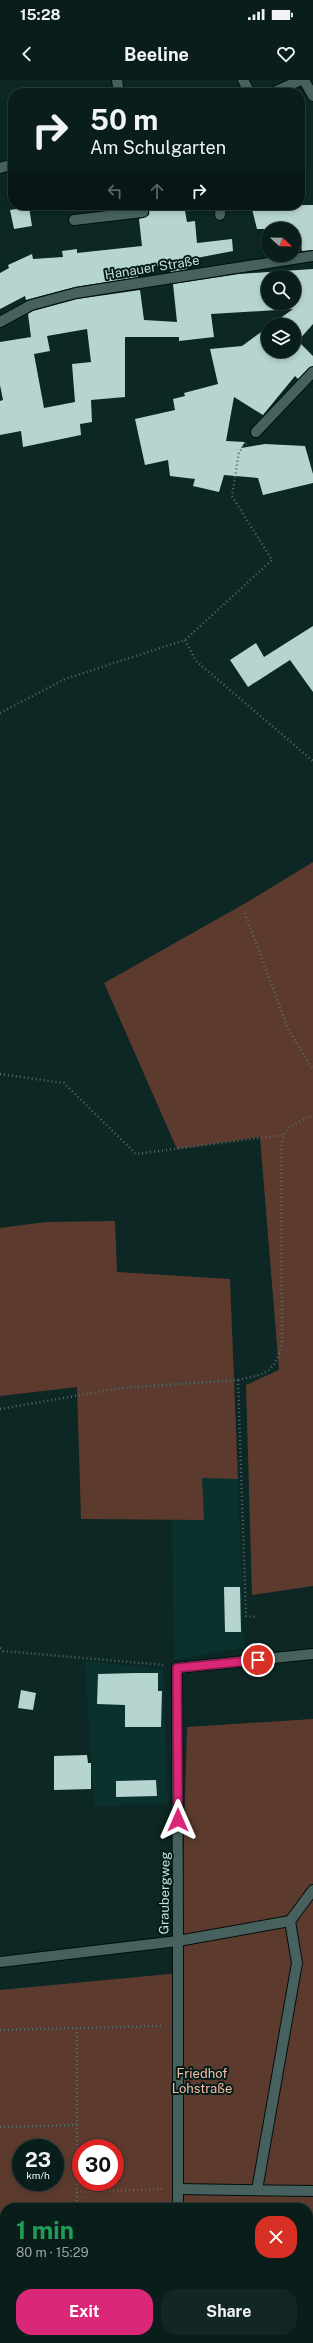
<!DOCTYPE html>
<meta charset="utf-8">
<style>
body{margin:0;font-family:"Public Sans",sans-serif;background:#122624;color:#f1f3f6;height:100vh;display:flex;flex-direction:column;font-size:15px;white-space:nowrap}
*{box-sizing:border-box;margin:0}
p{font-size:13px;color:#99a2a3}
.icon{flex:none;width:22px;height:22px;fill:none;stroke:currentColor;stroke-width:2;stroke-linecap:round;stroke-linejoin:round}
.map{position:relative;flex:1;overflow:hidden}
.drawer{position:absolute;left:0px;top:2123px;width:313px;height:140px;display:flex;flex-direction:column;background:#091d1b;border-radius:16px 16px 0 0;box-shadow:0 2px 6px #0003,0 0 0 1px #293b3a}
.drawer>*{flex:none}
.top-card{position:absolute;left:8px;top:8px;width:297px;height:122px;border-radius:16px;box-shadow:0 2px 6px #0003,0 0 0 1px #293b3a;background:#091d1b;color:#f1f3f6;overflow:hidden}
.needle{width:26px;rotate:112deg}
.tools{position:absolute;left:261px;top:142px;display:grid;gap:8px}
.tools a{display:grid;place-items:center;width:40px;height:40px;border-radius:50%;background:#091d1b;box-shadow:0 2px 6px #0003,0 0 0 1px #293b3a;font-size:20px}
.speed{position:absolute;left:12px;top:2059px;display:flex;gap:8px;font-size:20px;font-weight:700;text-align:center}
.speed>*{display:grid;place-content:center;width:52px;height:52px;border-radius:50%;background:#091d1b;box-shadow:0 2px 6px #0003,0 0 0 1px #293b3a;line-height:1}
.speed small{font-size:10px;font-weight:400}
.speed .limit{border:6px solid #d22;background:#fff;color:#111}
.pin{position:absolute;display:grid;place-items:center;width:34px;height:34px;color:#fff;margin:-17px;border:2px solid #fff;border-radius:50%;box-shadow:0 1px 4px #0007}
.me{position:absolute;width:44px;margin:-22px;rotate:0deg;stroke-linejoin:round;filter:drop-shadow(0 0 3px #0008)}
.turn{display:flex;align-items:center;gap:14px;height:84px;padding:0 16px;font-size:18px}
.turn .icon{width:52px;height:52px;stroke-width:2.5}
.turn b{display:block;font-size:28px;line-height:34px}
.lanes{display:flex;align-items:center;height:38px;padding:0 16px;background:#0003;justify-content:center;gap:20px;direction:ltr}
.lanes .off{opacity:.35}
.round{display:grid;place-items:center;flex:none;width:42px;height:42px;border-radius:16px;background:#122624}
.summary{display:flex;align-items:center;justify-content:space-between;height:68px;padding:0 16px}
h1{font-size:24px;font-weight:700;line-height:30px;color:#1e9e55}
.cta{display:flex;gap:8px;margin-top:auto;padding:8px 16px}
.cta a{flex:1;height:46px;border-radius:16px;background:#db2777;color:#fff;font-size:16px;font-weight:700;line-height:46px;text-align:center}
.cta a+a{background:#122624;color:#f1f3f6}
.status{display:flex;justify-content:space-between;align-items:center;height:28px;padding:0 20px;background:#091d1b;direction:ltr}
.status svg{height:11px;fill:currentColor}
header{display:flex;justify-content:space-between;align-items:center;height:52px;padding:0 16px;background:#091d1b;font-size:18px;font-weight:700}
.map>svg:first-child{display:block}
</style>
<div class="status"><b>15:28</b><svg viewBox="0 0 49 12"><path d="M0 12V9h3v3zM5 12V6h3v6zM10 12V3h3v9zM15 12V0h3v12zM26 1h20v11H26zM47 4h2v5h-2z"/></svg></div>
<header><svg class="icon" aria-label="back" viewBox="0 0 24 24"><path d="M15 5l-7 7 7 7"/></svg>Beeline<svg class="icon" aria-label="heart" viewBox="0 0 24 24"><path d="M12 20l-8-8c-3-5 5-10 8-4 3-6 11-1 8 4z"/></svg></header>
<div class="map">
<svg width="313" height="2263" viewBox="0 0 313 2263">
<rect width="100%" height="100%" fill="#0c2724"/>
<g fill="#0a312e">
<path d="M201,1398l37,1 6,168 -70,13 -2,-140h32z"/>
<path d="M85,1581l78,8 5,135 -74,2z"/>
</g>
<g fill="#5c3b2e" fill-rule="evenodd">
<path d="M313,782v724l-61,9 -6,-210 33,-15 -19,-233 -83,12 -73,-166 140,-79z"/>
<path d="M115,1141l2,51 113,7 8,200 -36,-1 2,42 -123,-1 -4,-132 -77,9v-168l46,-6z"/>
<path d="M313,1639v624h-284l-29,-3v-350l180,-17 7,-246zM21,2068h34v34h-34zM81,2068h34v34h-34zM5,2128h303v130h-303z"/>
</g>
<g fill="#b6d4d0" fill-rule="evenodd">
<path d="M150,125h34l3,17 8,-1 2,22 35,-4 1,12 -47,9 1,9 -16,3 -1,-7 -33,3 1,9 -63,10 -49,13 -1,-4 -25,13v-36l9,-5 -1,-3 24,-11 1,5 30,-2 -1,-6 15,-2v4l65,-7 -3,-27 10,-4z"/>
<path d="M251,125h62v45l-11,1 -4,-22h-41z"/>
<path d="M29,127l3,19 -18,3 -4,-19z"/>
<path d="M313,189v55l-15,17 15,15v10l-15,13 -3,-3 -32,39 -29,-18 -8,44 19,1 -4,6 24,-4 40,2 8,28v9l-50,12 -5,-17 -34,-3 -5,17 -26,-6 2,-7 -25,-3 -2,-16 -23,5 -10,-46 40,-9 -2,-11 12,-3 -1,-3 34,-9 -8,-35 32,-3 26,-19v24h26v-26h-23l22,-16 -82,5 3,23 -35,4v-4h-54v60l-34,3 1,22 -12,2 1,11 -58,12 -2,-16 -21,4v-34l3,-1 -3,-15v-43l31,-5 -3,-23 5,-3 44,-12 63,-9 4,30 33,2 -4,-38 66,-10zM268,197h26v26h-26zM87,249l4,33 -19,2 3,38 -31,6 -10,-54 16,-3 -3,-15z"/>
<path d="M313,546v66l-23,-32 -42,27 -18,-27 26,-17 8,14z"/>
<path d="M224,1507h16l1,45h-16z"/>
<path d="M135,1593h23v18h4l-1,36h-36v-22l-28,-1 1,-30z"/>
<path d="M21,1610l15,3 -3,17 -15,-2z"/>
<path d="M87,1675l1,8h3v26l-37,1v-34z"/>
<path d="M156,1700l1,16 -41,1v-16z"/>
</g>
<g fill="none" stroke-linecap="round" stroke-linejoin="round">
<defs>
<g id="lane">
<path d="M117,0l2,13"/>
<path d="M243,0l7,13"/>
<path d="M220,135l1,-10"/>
<path d="M74,140l69,-8v-7"/>
<path d="M178,2109l135,2"/>
<path d="M257,2110l40,-227 -7,-42"/>
<path d="M178,2128v-267l112,-20 23,-31"/>
</g>
<g id="street">
<path d="M304,0l9,16"/>
<path d="M272,13l29,-13"/>
<path d="M0,88l13,-4"/>
<path d="M0,242l31,-17 45,-12 237,-37"/>
<path d="M256,352l57,-60"/>
<path d="M0,1882l178,-21 -1,-273 136,-14"/>
</g>
</defs>
<use href="#lane" stroke="#000f0d" stroke-width="12"/>
<use href="#street" stroke="#000f0d" stroke-width="12"/>
<g stroke="#546b68" stroke-width="2.5" stroke-dasharray="1 3" stroke-linecap="butt">
<path d="M185,560l11,21 117,100"/>
<path d="M0,633l65,-34 120,-39 87,-80 -40,-64 7,-44 8,-9"/>
<path d="M245,833l43,116 25,41"/>
<path d="M0,994l64,9 72,71 147,-19"/>
<path d="M238,1300c28,-6 38,-7 44,-39l-1,-193c3,-23 12,-23 32,-33"/>
<path d="M0,1329l121,-21 117,-8 8,236 10,1"/>
<path d="M0,1568l3,3 161,14"/>
<path d="M77,1948v180"/>
<path d="M0,1950l163,-4"/>
<path d="M0,2047l77,-2"/>
<path d="M77,2112l87,-3"/>
<path d="M0,2145l5,-1"/>
<path d="M0,2218l5,-1"/>
</g>
<use href="#lane" stroke="#47625e" stroke-width="10"/>
<use href="#street" stroke="#47625e" stroke-width="10"/>
</g>
<g fill="none" stroke-linecap="round" stroke-linejoin="round">
<defs>
<path id="route" d="M178,1740l-1,-152 81,-8"/>
</defs>
<use href="#route" stroke="#8e194d" stroke-width="10"/>
<use href="#route" stroke="#db2777" stroke-width="7"/>
</g>
<g text-anchor="middle" stroke-width="4" stroke-linejoin="round" paint-order="stroke">
<g font-size="13" fill="#cfdedc" stroke="#031d1b">
<text transform="translate(152 187) rotate(-9)" y="5">Hanauer Straße</text>
<text transform="translate(164 1813) rotate(-89)" y="5">Graubergweg</text>
</g>
<g font-size="13" fill="#fdbaa0" stroke="#031d1b">
<text x="202" y="1998">Friedhof<tspan x="202" dy="15">Lohstraße</tspan></text>
</g>
</g>
</svg>
<div class="tools">
<a><svg class="needle" viewBox="-14 -14 28 28"><path d="M0-13l5 13h-10z" fill="#e53935"/><path d="M0 13l5-13h-10z" fill="#99a2a3"/></svg></a>
<a><svg class="icon" aria-label="search" viewBox="0 0 24 24"><circle cx="10" cy="10" r="6"/><path d="M15 15l6 6"/></svg></a>
<a><svg class="icon" aria-label="layers" viewBox="0 0 24 24"><path d="M12 4l9 5-9 5-9-5zM3 14l9 5 9-5"/></svg></a>
</div>
<div class="speed"><div>23<small>km/h</small></div><div class="limit">30</div></div>
<div class="pin" style="left:258px;top:1580px;background:#d93025"><svg class="icon" aria-label="arrive" viewBox="0 0 24 24"><path d="M6 21V4h12l-3 4 3 4H6"/></svg></div>
<svg class="me" style="left:178px;top:1740px" viewBox="-20 -20 40 40"><path d="M0-17L14 15 0 8-14 15z" fill="#db2777" stroke="#fff" stroke-width="4"/></svg>
<div class="top-card">
<div class="turn"><svg class="icon" aria-label="right" viewBox="0 0 24 24"><path d="M7 20v-9h11M14 6l5 5-5 5"/></svg><div><b>50 m</b>Am Schulgarten</div></div>
<div class="lanes"><svg class="icon off" aria-label="left" viewBox="0 0 24 24"><path d="M17 20v-9H6M10 6l-5 5 5 5"/></svg><svg class="icon off" aria-label="ahead" viewBox="0 0 24 24"><path d="M12 20V5M6 11l6-6 6 6"/></svg><svg class="icon" aria-label="right" viewBox="0 0 24 24"><path d="M7 20v-9h11M14 6l5 5-5 5"/></svg></div>
</div>
<section class="drawer">
<div class="summary"><div><h1>1 min</h1><p>80 m · 15:29</p></div><a class="round" style="background:#d93025;color:#fff"><svg class="icon" aria-label="close" viewBox="0 0 24 24"><path d="M6 6l12 12M18 6L6 18"/></svg></a></div>
<div class="cta"><a>Exit</a><a>Share</a></div>
</section>
</div>
